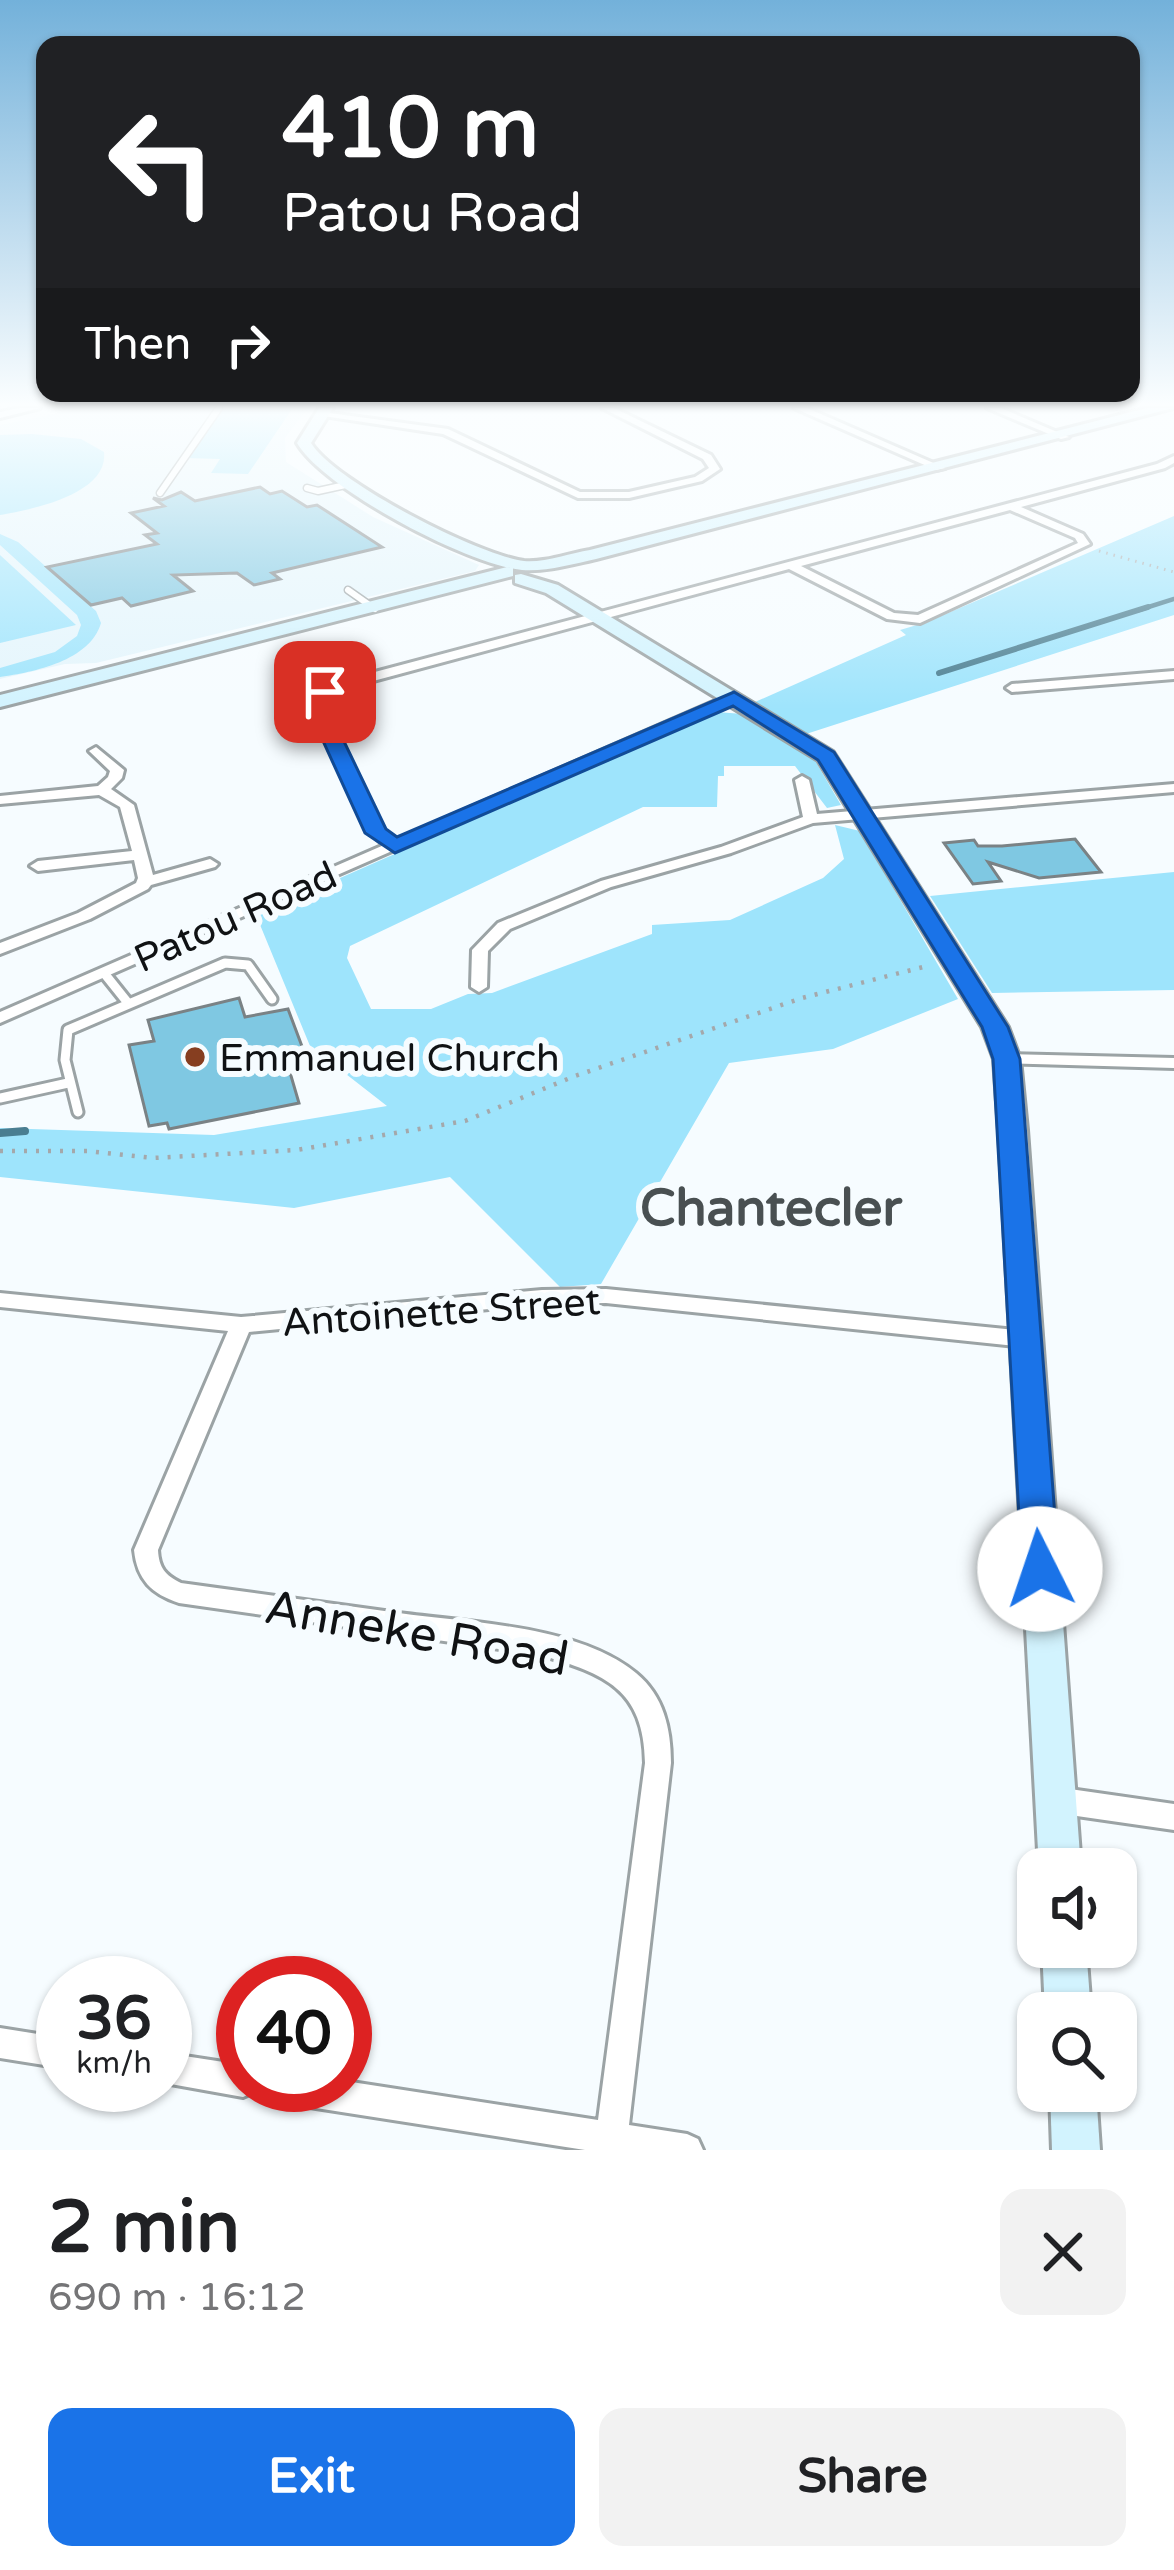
<!DOCTYPE html>
<meta charset="utf-8">
<style>
body{margin:0;font-family:"Varela Round",sans-serif;background:#f2f2f2;color:#202124;height:100vh;display:flex;flex-direction:column;font-size:45px;white-space:nowrap}
*{box-sizing:border-box;margin:0}
p{font-size:39px;color:#757577}
.icon{flex:none;width:66px;height:66px;fill:none;stroke:currentColor;stroke-width:2;stroke-linecap:round;stroke-linejoin:round}
.map{position:relative;height:2150px;overflow:hidden}
.panel{display:flex;flex-direction:column;background:#fff;flex:1}
.panel>*{flex:none}
.banner{position:absolute;left:36px;top:36px;width:1104px;height:366px;border-radius:24px;box-shadow:0 3px 9px #0004;background:#202124;color:#fff;overflow:hidden}
.tools{position:absolute;left:1017px;top:1848px;display:grid;gap:24px}
.tools a{display:grid;place-items:center;width:120px;height:120px;border-radius:24px;background:#fff;box-shadow:0 3px 9px #0004;font-size:60px}
.speed{position:absolute;left:36px;top:1956px;display:flex;gap:24px;font-size:60px;font-weight:700;text-align:center}
.speed>*{display:grid;place-content:center;width:156px;height:156px;border-radius:50%;background:#fff;box-shadow:0 3px 9px #0004;line-height:1}
.speed small{font-size:30px;font-weight:400}
.speed .limit{border:18px solid #d22;background:#fff;color:#111}
.pin{position:absolute;display:grid;place-items:center;width:102px;height:102px;color:#fff;margin:-51px;border-radius:24px;box-shadow:0 6px 18px #0006}
.me{position:absolute;width:132px;margin:-66px;rotate:356deg;stroke-linejoin:round;filter:drop-shadow(0 0 9px #0008)}
.turn{display:flex;align-items:center;gap:42px;height:252px;padding:0 48px;font-size:54px}
.turn .icon{width:156px;height:156px;stroke-width:2.5}
.turn b{display:block;font-size:84px;line-height:102px}
.then{display:flex;align-items:center;height:114px;padding:0 48px;background:#0003;gap:24px;font-size:45px}
.round{display:grid;place-items:center;flex:none;width:126px;height:126px;border-radius:24px;background:#f2f2f2}
.headline{display:flex;align-items:center;justify-content:space-between;height:204px;padding:0 48px}
h1{font-size:72px;font-weight:800;line-height:90px}
.button{display:flex;gap:24px;margin-top:auto;padding:24px 48px}
.button a{flex:1;height:138px;border-radius:24px;background:#1a73e8;color:#fff;font-size:48px;font-weight:800;line-height:138px;text-align:center}
.button a+a{background:#f2f2f2;color:#202124}
.map>svg:first-child{display:block}
</style>
<div class="map">
<svg width="1174" height="2150" viewBox="0 0 1174 2150">
<rect width="100%" height="100%" fill="#f6fcff"/>
<path fill="#e4f5fc" d="M80,409h227l-22,29 1,24 87,55 106,48 -4,6 -379,92 -31,1 -65,15v-254z"/>
<g fill="#9ee4fc">
<path d="M223,409h69l-44,65 -37,-1 9,-14 -35,-1z"/>
<path d="M32,434l49,5 23,13c5,42 -73,58 -104,63v-80z"/>
<path d="M1174,516v99l-368,119 -51,-32 151,-67 -6,-5 27,-8z"/>
<path d="M0,534l18,8 78,69 5,12c-11,38 -67,49 -101,54v-9l55,-16 22,-16 4,-11 -4,-10 -77,-70z"/>
<path d="M0,555l76,70 -76,18z"/>
<path d="M717,712l26,2 70,43 28,48 -14,3 -32,-42h-71v10h-6l-1,31h-74l-293,139 -3,12 24,51h60l37,-15 24,-1 160,-59v-9l78,-5 93,-42 21,-19 -9,-34 25,6 98,168 -125,50 -104,14 -128,221 -41,3 -110,-110 -156,31 -294,-31v-49l214,7 173,-29 -77,-60 -54,-131z"/>
<path d="M1174,872v118l-182,3 -62,-97z"/>
</g>
<g fill="none" stroke-linecap="round" stroke-linejoin="round">
<path stroke="#4a7e91" stroke-width="4.5" d="M1139,610l35,-11"/>
<path stroke="#4a7e91" stroke-width="6" d="M939,673l209,-66"/>
<path stroke="#4a7e91" stroke-width="8" d="M0,1133l25,-2"/>
</g>
<g fill="#7fc8e2" stroke="#7a8285" stroke-width="3">
<path d="M260,487l10,7 12,-3 25,16 10,-2 65,42 -110,26 8,6 -26,6 -17,-12 -64,2 20,16 -62,15 -9,-8 -31,7 -44,-38 110,-23 -12,-9 12,-2 -26,-20 33,-7 -11,-8 9,2 19,-8 14,9z"/>
<path d="M1075,839l26,33 -62,6 -51,-16 13,19 -28,3 -29,-41 30,-3 4,6h24z"/>
<path d="M239,998l6,19 43,-8 15,40 -19,3 15,51 -130,26 -2,-6 -18,3 -20,-81 25,-4 -6,-21z"/>
</g>
<g fill="none" stroke-linecap="round" stroke-linejoin="round">
<defs>
<g id="lane-far1">
<path d="M307,488l11,3 32,-7"/>
<path d="M160,493l59,-85"/>
<path d="M348,590l27,19"/>
</g>
<g id="lane">
<path d="M104,973l24,30"/>
<path d="M0,1098l68,-15"/>
<path d="M78,1112l-13,-52 3,-30 157,-67 23,2 24,34"/>
</g>
<g id="street">
<path d="M19,408h21l-40,10v-6z"/>
<path d="M602,408h12l97,47 9,14 -18,12 -73,17h-51l-135,-64 -126,-19 5,-3 126,17 132,63h49l66,-15 14,-9 -6,-9z"/>
<path d="M794,408h13l138,60 -9,2z"/>
<path d="M987,408h14l68,29 -8,2z"/>
<path d="M1174,456v7l-9,5 -144,39 62,27 7,10 -170,79 -33,-4 -98,-50 -453,122 -10,7 -1,10 58,123 13,9 333,-145 12,3 -741,325v-11l384,-167 -14,-12 -59,-125 2,-12 13,-11 831,-221zM1010,510l65,28 3,5 -160,72 -24,-2 -93,-47z"/>
<path d="M1174,671v8l-162,13 -6,-4 6,-4z"/>
<path d="M96,747l28,23 -2,8 -11,11 23,16 19,70 57,-16 8,5 -3,3 -64,18 -3,4 -58,30 -90,35v-11l78,-30 58,-30 2,-5 -4,-18 -96,11 -8,-5 8,-5 94,-10 -12,-44 -21,-12 -99,9v-8l98,-10 10,-9 2,-6 -21,-20z"/>
<path d="M802,776l7,4 8,34 357,-30v8l-361,31 -82,30 -120,34 -101,42 -22,22 -1,36 -8,5 -8,-5 1,-37 26,-27 103,-42 120,-34 82,-30 -8,-37z"/>
<path d="M1007,1054l167,4v10l-173,-5 -3,-4 3,-4z"/>
<path d="M606,1289l419,42 8,3 3,5 -3,5 -8,3 -419,-44 -64,1 -293,28 -91,218c1,18 7,25 23,33 73,10 145,20 218,30 72,10 178,12 237,60 28,23 35,56 35,90l-42,362 58,9 11,5 5,11h-118l-314,-49 -11,-5 -4,-9 -2,5 -11,5 -78,-14v-30l78,12v20h102v-4l253,39 47,-357c-1,-74 -40,-89 -104,-108l-362,-52c-27,-9 -42,-23 -45,-53l94,-219 -228,-24v-14l241,24 301,-27z"/>
<path d="M1056,1787l118,17v26l-118,-17 -10,-4 -4,-9 4,-9z"/>
<path d="M0,2028l63,10v30l-63,-10z"/>
</g>
<g id="secondary">
<path d="M319,408h14l-22,35c24,39 167,112 213,118 20,2 46,-8 66,-11l557,-142h26l-577,151c-23,5 -51,13 -74,11 -54,-5 -198,-81 -225,-127z"/>
<path d="M507,567l6,1v8l-513,131v-12z"/>
<path d="M521,574l37,11 275,167 175,275 12,32 7,71 54,739h-42l-40,-739 -5,-71 -12,-32 -164,-267 -272,-167 -31,-10v-8z"/>
<path d="M1042,1947h44l5,66h-46z"/>
<path d="M1050,2091h46l4,59h-48z"/>
</g>
</defs>
<use href="#lane-far1" stroke="#9ba3a5" stroke-width="9"/>
<use href="#lane" stroke="#9ba3a5" stroke-width="15"/>
<use href="#street" stroke="#9ba3a5" stroke-width="6"/>
<use href="#secondary" stroke="#9ba3a5" stroke-width="6"/>
<path stroke="#a4a8ab" stroke-width="3" stroke-dasharray="1.5 6" stroke-linecap="butt" d="M1099,551l75,21"/>
<path stroke="#a4a8ab" stroke-width="4.5" stroke-dasharray="3 9" stroke-linecap="butt" d="M0,1151h87l66,7 144,-8 168,-29 110,-45 227,-78 125,-32"/>
<use href="#lane-far1" stroke="#fff" stroke-width="6"/>
<use href="#lane" stroke="#fff" stroke-width="9"/>
<use href="#street" fill="#fff" fill-rule="evenodd"/>
<use href="#secondary" fill="#d2f3fe" fill-rule="evenodd"/>
</g>
<linearGradient id="sky" x2="0" y2="1"><stop stop-color="#73b1da"/><stop offset="0.57" stop-color="#fbfeff"/><stop offset="1" stop-color="#fbfeff" stop-opacity="0"/></linearGradient>
<rect width="1174" height="710" fill="url(#sky)"/>
<path fill="#1a73e8" stroke="#114b97" stroke-width="3" d="M318,687l16,5 -6,16 58,121 11,8 337,-145 100,60 174,275 12,32 39,510 -6,11 -13,4 -13,-4 -5,-11 -29,-510 -11,-32 -164,-267 -85,-54 -338,147 -30,-20 -57,-125z"/>
<circle fill="#863e20" stroke="#f6fcff" stroke-width="4.5" cx="195" cy="1057" r="12"/>
<g text-anchor="middle" stroke-width="12" stroke-linejoin="round" paint-order="stroke">
<g font-size="39" fill="#101214" stroke="#f6fcff">
<text transform="translate(235 916) rotate(-24)" y="14">Patou Road</text>
<text transform="translate(441 1311) rotate(-4)" y="14">Antoinette Street</text>
</g>
<g font-size="39" fill="#101214" stroke="#f6fcff" text-anchor="start">
<text x="219" y="1071">Emmanuel Church</text>
</g>
<g font-size="48" fill="#101214" stroke="#f6fcff">
<text transform="translate(417 1632) rotate(10)" y="17">Anneke Road</text>
</g>
<g font-size="51" font-weight="bold" fill="#495052" stroke="#f6fcff">
<text x="771" y="1225">Chantecler</text>
</g>
</g>
</svg>
<div class="tools">
<a><svg class="icon" aria-label="sound" viewBox="0 0 24 24"><path d="M4 9h4l5-4v14l-5-4H4zM17 9q2 3 0 6"/></svg></a>
<a><svg class="icon" aria-label="search" viewBox="0 0 24 24"><circle cx="10" cy="10" r="6"/><path d="M15 15l6 6"/></svg></a>
</div>
<div class="speed"><div>36<small>km/h</small></div><div class="limit">40</div></div>
<div class="pin" style="left:325px;top:692px;background:#d93025"><svg class="icon" aria-label="arrive" viewBox="0 0 24 24"><path d="M6 21V4h12l-3 4 3 4H6"/></svg></div>
<svg class="me" style="left:1040px;top:1569px" viewBox="-20 -20 40 40"><circle r="19" fill="#fff"/><path d="M0-13L10 11 0 6-10 11z" fill="#1a73e8"/></svg>
<div class="banner">
<div class="turn"><svg class="icon" aria-label="left" viewBox="0 0 24 24"><path d="M17 20v-9H6M10 6l-5 5 5 5"/></svg><div><b>410 m</b>Patou Road</div></div>
<div class="then">Then<svg class="icon" aria-label="right" viewBox="0 0 24 24"><path d="M7 20v-9h11M14 6l5 5-5 5"/></svg></div>
</div>
</div>
<section class="panel">
<div class="headline"><div><h1>2 min</h1><p>690 m · 16:12</p></div><a class="round"><svg class="icon" aria-label="close" viewBox="0 0 24 24"><path d="M6 6l12 12M18 6L6 18"/></svg></a></div>
<div class="button"><a>Exit</a><a>Share</a></div>
</section>
